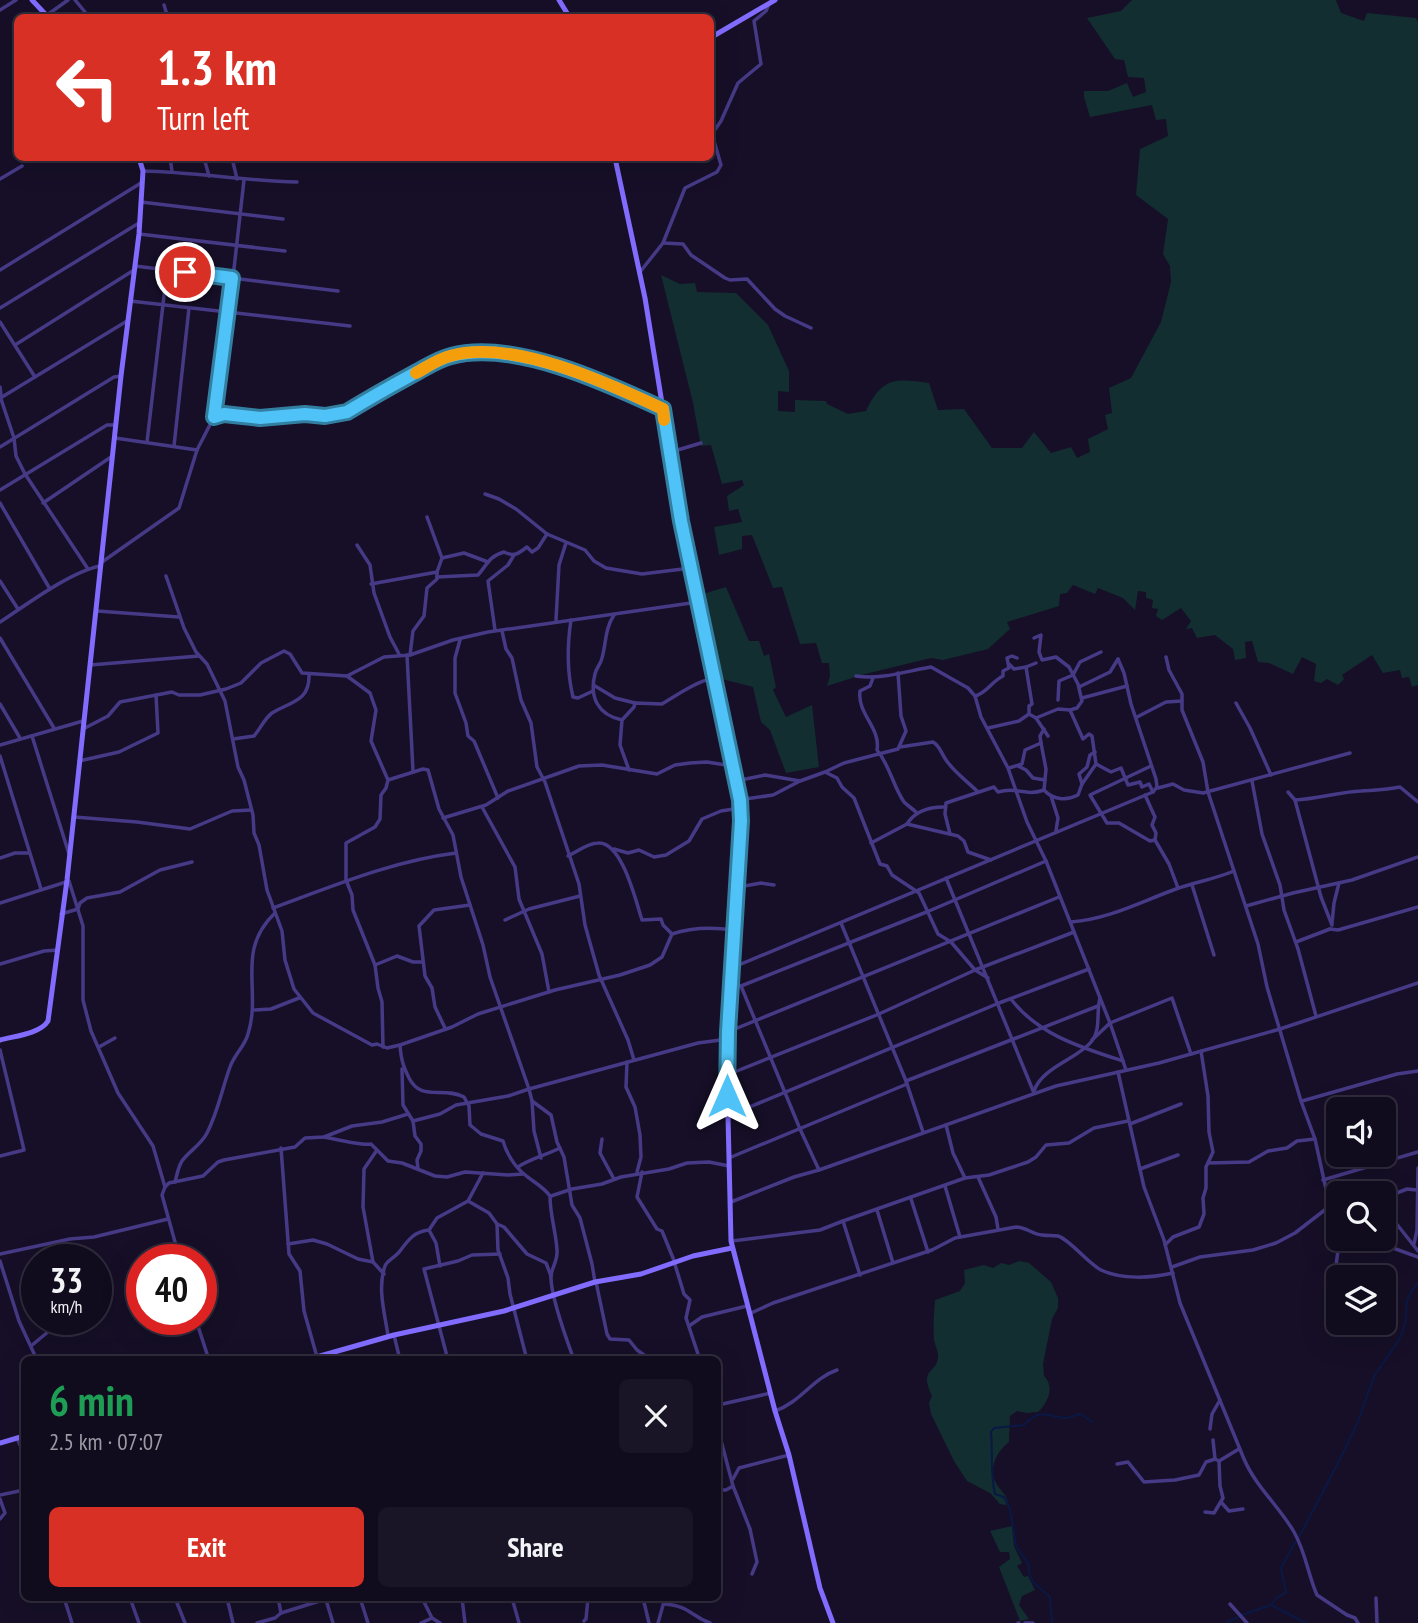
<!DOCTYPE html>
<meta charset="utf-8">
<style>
body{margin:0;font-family:"PT Sans Narrow",sans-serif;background:#191426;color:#f1f3f6;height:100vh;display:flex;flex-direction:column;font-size:26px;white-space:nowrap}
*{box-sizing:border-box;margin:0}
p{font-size:23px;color:#9c9ba4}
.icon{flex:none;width:38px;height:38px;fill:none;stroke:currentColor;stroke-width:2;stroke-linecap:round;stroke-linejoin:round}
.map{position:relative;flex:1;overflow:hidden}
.sheet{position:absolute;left:21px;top:1356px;width:700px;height:245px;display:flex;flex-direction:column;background:#100b1d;border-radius:10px;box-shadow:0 7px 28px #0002,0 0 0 2px #302b3b}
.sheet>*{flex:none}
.guide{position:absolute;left:14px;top:14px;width:700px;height:147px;border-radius:10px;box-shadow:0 7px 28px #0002,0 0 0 2px #302b3b;background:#d93025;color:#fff;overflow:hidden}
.buttons{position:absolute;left:1326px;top:1097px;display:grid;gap:14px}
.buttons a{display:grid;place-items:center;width:70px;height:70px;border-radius:10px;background:#100b1d;box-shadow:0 7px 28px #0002,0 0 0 2px #302b3b;font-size:35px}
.speed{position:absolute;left:21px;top:1244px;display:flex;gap:14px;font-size:35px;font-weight:700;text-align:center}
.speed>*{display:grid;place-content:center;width:91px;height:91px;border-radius:50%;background:#100b1d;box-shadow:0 7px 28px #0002,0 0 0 2px #302b3b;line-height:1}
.speed small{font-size:18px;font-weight:400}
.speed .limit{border:10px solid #d22;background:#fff;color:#111}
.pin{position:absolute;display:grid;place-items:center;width:60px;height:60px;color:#fff;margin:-30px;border:4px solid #fff;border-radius:50%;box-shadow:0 2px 7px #0007}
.me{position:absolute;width:77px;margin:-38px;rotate:0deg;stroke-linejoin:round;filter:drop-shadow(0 0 5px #0008)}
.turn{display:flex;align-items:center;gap:24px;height:147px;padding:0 28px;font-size:32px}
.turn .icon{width:91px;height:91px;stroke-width:2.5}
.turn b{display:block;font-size:49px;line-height:60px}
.round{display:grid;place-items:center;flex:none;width:74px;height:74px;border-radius:10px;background:#191426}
.summary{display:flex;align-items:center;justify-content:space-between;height:119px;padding:0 28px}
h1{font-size:42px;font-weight:700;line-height:52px;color:#1e9e55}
.action{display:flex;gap:14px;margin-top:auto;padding:14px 28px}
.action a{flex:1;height:80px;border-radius:10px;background:#d93025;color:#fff;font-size:28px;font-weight:700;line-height:80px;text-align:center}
.action a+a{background:#191426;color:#f1f3f6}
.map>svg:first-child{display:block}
</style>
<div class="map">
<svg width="1418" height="1623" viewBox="0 0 1418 1623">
<rect width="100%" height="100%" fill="#160f27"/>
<g fill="#122e31">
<path d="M1132,0h204l5,13 23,8 3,-8 49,5 2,4v663l-6,2 -3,-10 -7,1 -2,-8 -17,3 -11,-18 -30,20 2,4 -6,6 -11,-6 -6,4 -7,-2 2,-17 -14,-7 -9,17 -24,-11 -11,-1 -6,-21 -7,1 1,16 -11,2 -2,-11 -18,-14 -18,3 -5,-10 -6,1 5,-8 -10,-13 -19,12 -6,-4 2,-7 -6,-1 1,-8 -7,-2v-6l-8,-1 -3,19 -12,-12 -25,-10 -3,6 -22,-9 -6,8 -7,1 -1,12 -52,16 3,7 -22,20 -45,11 -12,-2 -66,16 -38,12 3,-10 -1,-13h-7l-6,-20 -16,1 -18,-57 -9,1 -21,-53 -10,1v13l-23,6 -5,-28 28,-5 -4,-13 -9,2 -2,-15 17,-11 -2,-5 -20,4 -11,-39 -10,1 -8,-43 -32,-128 19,9 15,-1 2,9 39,1 32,32 21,46v21l-11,-1v20l17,1v-12l31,1 1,3 21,10 18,-3c16,-34 29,-33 63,-28l9,27 26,-1 28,39h30l12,-16 17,21 20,-6 6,11 13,-6 -2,-13 20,-10 -3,-14 7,-2 -3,-25 22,-10 30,-56 10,-40 -1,-16 -7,-12 5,-35 -32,-24 4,-46 28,-13 -2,-17 -10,1 -4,-15 -62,12 -6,-20v-6h24l19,-8 6,14 13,-5 -2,-14 -16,-1 -4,-17 -9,-1 -28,-41 34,-7z"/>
<path d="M726,587l23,54h10l5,15 5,-2 7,33 -3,3 13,27 26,-12 7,62 -33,6 -16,-43 -9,-8 -8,-35 -35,-9 -15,-84z"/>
<path d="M1019,1261l10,2 22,19 7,16v10l-6,11 -9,45 1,12c11,11 4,27 -6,36l-11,1 -10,-2 -7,5 -1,26c-12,9 -21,26 -13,41 4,8 11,11 12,20l-2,2 -6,-1 -10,-11 -23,-12 -13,-20 -23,-47 -2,-11 3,-7c-14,-29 6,-22 6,-40 0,-6 -3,-11 -4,-16 -1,-13 0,-27 1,-40l25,-9 5,-8 -1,-13 20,-5 9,3 8,-5 8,2z"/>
<path d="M1012,1526l2,20 8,17 -5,3 7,11 4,-1 7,14 -13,6 -3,9 10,14 -9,2 -21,-54 11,-8 -1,-7h-9l-10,-21z"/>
</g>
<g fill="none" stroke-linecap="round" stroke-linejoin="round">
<g stroke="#0a1845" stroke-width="2">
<path d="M1299,1537c19,-36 39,-72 56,-109 8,-17 12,-34 19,-51 8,-16 25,-31 30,-50 7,-22 -5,-22 14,-44"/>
<path d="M1271,1605l35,18"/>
<path d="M1242,1615l29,-10 5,-7 10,-5 -5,-25 15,-27"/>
<path d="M1052,1623l-2,-26 -17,-15 -4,-10v-7l-13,-19 -6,-37 -6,-12 -9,-3c-5,-21 -2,-40 -4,-62l3,-4 30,-3c16,-17 22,-9 41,-7 7,1 9,-4 16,-4l11,8"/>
<path d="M1226,1623l12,-6"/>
</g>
<g stroke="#463a86" stroke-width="3.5">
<path d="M75,0l15,18"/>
<path d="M164,5l4,13"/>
<path d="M0,10l16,-10"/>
<path d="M47,15l21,-15"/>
<path d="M170,158l2,13"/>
<path d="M204,158l5,18"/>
<path d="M232,158l5,21"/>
<path d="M143,171c52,1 102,10 154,11"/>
<path d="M0,179l22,-13"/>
<path d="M141,202l142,17"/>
<path d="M139,234l146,17"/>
<path d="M663,243l20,1 8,11 34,23 5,2 17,-1 28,30 10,7 26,12"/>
<path d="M135,266l203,25"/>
<path d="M0,270l141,-87"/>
<path d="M640,272l23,-29 22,-55 32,-16 4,-7 -9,-31 9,-13 17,-38 23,-19 -7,-43 12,-10 3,-7"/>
<path d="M130,301l220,25"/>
<path d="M0,308l139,-85"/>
<path d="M0,322l35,55"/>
<path d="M15,345l119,-75"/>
<path d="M0,387l1,8"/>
<path d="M0,396l14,42 2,18 9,18 63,95"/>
<path d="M2,397l125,-76"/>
<path d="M214,417l10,-3 36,4 45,-4 20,2 22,-4c23,-14 46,-27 70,-40 11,-6 22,-13 34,-16 62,-18 156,28 212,53"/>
<path d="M115,438l82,12"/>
<path d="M147,442l20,-172"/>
<path d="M174,446l15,-138"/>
<path d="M0,447l114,-70 7,-1"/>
<path d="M671,452l30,-9"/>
<path d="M0,490l107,-65h8"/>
<path d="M485,494l14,5 17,10 31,25 38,16 9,11 12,7 36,6 49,-6"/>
<path d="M0,503l50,86"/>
<path d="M43,503l68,-46"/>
<path d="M427,517l15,41 22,-5 24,9"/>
<path d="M357,545l13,20 4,28 16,44 9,17"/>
<path d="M102,562l77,-54 18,-58 17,-33 15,-104 15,-133"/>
<path d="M437,572l5,-14"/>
<path d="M166,576l18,52 12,24 11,12 18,37 13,66 6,13 9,35 1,18 5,12 8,45 15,41 3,29 9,29 19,24 59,32 5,-1 10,4 13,-3 52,-18 26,-13 77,-24 65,-15 30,-10 12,-8 10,-23c20,-7 41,-7 62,-4"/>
<path d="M437,577l41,-2c9,-10 11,-19 26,-23 10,5 14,2 23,-5l5,5 6,-4 9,-14"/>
<path d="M0,581l18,28"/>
<path d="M371,584l66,-12v7l-10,9 -3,28 -11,15 -3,24"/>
<path d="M97,611l82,6"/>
<path d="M614,615c-9,13 -8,29 -12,43 -1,6 -6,10 -7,16 -6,23 3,41 27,46l-2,25 9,25"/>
<path d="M556,620l3,-55 7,-22"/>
<path d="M571,620c-4,26 -4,52 2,77l5,1 15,-7"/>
<path d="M0,622c26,-17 70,-50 100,-56"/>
<path d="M495,630l-7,-49 20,-16 6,-10"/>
<path d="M502,631l4,18 6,9 9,42 10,23 6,44 8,15 34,102 6,41 14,50 29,65 6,20"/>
<path d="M0,638l54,90"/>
<path d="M1034,638l7,-3 -2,17 3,8 14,-3 13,10 9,17 4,17 -5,7 -7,2"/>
<path d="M460,640l-5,18v35l11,30 2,13 6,5 24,57"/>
<path d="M407,655l6,116"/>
<path d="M1166,657l3,13 13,24v16l21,52 5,30 50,152 9,43 34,114 14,38 11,50 6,10 7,1"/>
<path d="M1009,664l5,5 12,-2 6,37 -3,2v8"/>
<path d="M90,665l109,-9"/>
<path d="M1026,667l10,-4"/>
<path d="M347,676l23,17 6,17 -5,31 17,39 -2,8 -5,7 -1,24 -5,8 -29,16v37l6,15 1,15 22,55 3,23 4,14 1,45"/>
<path d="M856,676c25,4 51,-5 75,-9l37,21 7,8 6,21 27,51 19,54 19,39 64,162 16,47"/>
<path d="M873,678l-3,8 -10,5c-3,23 21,37 17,59 13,16 16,36 27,52 4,4 9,7 13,11"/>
<path d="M595,686l20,12 20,5"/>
<path d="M1079,687l31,-15 8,-13"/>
<path d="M975,696c11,-2 17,-15 28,-20v-5l6,-3 -2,-10 5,-2 5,2"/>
<path d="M1082,698l45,-12"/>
<path d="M1058,700l1,-19 14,-6 7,-13 21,-10"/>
<path d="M1236,703l14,25 21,47"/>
<path d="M0,704l20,34"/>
<path d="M1137,717l29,-15 16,-1"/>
<path d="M1036,718l22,-9 12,1 13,29 6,-5 3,2 4,28 -14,20 -4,11c-12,6 -25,5 -34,-5"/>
<path d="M622,720l12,-13 1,-4 27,1c15,-9 35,-23 52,-26"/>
<path d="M85,728l23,-12 12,-14 52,-10 7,3h21l26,-6 15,-6 20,-20 23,-12 6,3 12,19 45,3 37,-19 26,-2 43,-15 35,-8 210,-30"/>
<path d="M988,728l31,-7 10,-7 7,4 12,18"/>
<path d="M32,736l37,118"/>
<path d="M233,739l21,-3c6,-7 11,-18 18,-23 20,-12 38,-12 37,-39"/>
<path d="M0,745l83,-24"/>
<path d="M900,747l33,-5c7,4 8,11 13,18 9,13 21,21 32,32"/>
<path d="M0,756l41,133"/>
<path d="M79,761l40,-9 39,-19 -2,-38"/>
<path d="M1096,764l15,8 10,-4 7,17 12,-3 2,5 7,-3 4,8"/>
<path d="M1018,766l8,4 7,8 12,2"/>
<path d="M1151,766l-61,29 17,28h12l31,18 5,-1"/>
<path d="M1009,768l13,-4 3,-14 16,-7 -1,-7 4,-7"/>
<path d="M825,772l19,-9 54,-14 8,-18 -5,-15 -3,-43"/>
<path d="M388,780l35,-11 5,1 11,39 14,26 8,42 22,68 7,32 39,112 169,-46 30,-4"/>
<path d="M736,781l29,-6 35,6"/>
<path d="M1252,781l10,53 18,51 4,25 14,39 18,67"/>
<path d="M1082,784l-3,-10 8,-7 3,-12 5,-3"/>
<path d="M1158,788l15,-4 11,6 19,3 147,-40"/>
<path d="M1288,792l7,8 26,97 11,28"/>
<path d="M1145,795l10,22 -3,8 4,8 -1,7 14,24 9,24"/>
<path d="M1051,796l7,22 -2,13"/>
<path d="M739,800l34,-5 27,-14 25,-9 12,6 5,9 12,11 26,66 7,2 5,9 27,18 19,41 13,8 24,28 13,8"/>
<path d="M1295,800c22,-1 44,-8 66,-9 14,-1 25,-1 39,-4l18,15"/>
<path d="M482,807l33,60 4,32 23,55 7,38"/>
<path d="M74,817l63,5 53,7 42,-18 19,-1"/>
<path d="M443,818l43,-13 22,-14 71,-25 23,-1 55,9 18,-9 15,-2 17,-1 25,4"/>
<path d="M907,824c8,-13 23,-17 37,-17"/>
<path d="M950,834l-5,-20 1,-11 48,-16 4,5c20,-6 26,5 46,-2l2,-21 -5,-26"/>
<path d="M871,843l36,-19 51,12 6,5 4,11 23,8"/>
<path d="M614,849l14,4 11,-3 15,7 12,-2 23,-14 13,-22 19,-8 19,-3"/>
<path d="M568,856c10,-5 20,-13 30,-13 24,-2 38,59 44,77l19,-1 2,6 9,9"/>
<path d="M0,858l15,-5h14"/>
<path d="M946,878l88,215"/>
<path d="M1192,885l22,70"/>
<path d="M739,887l22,-4 13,2"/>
<path d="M0,903l69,-22 14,45v74l8,31 27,62 35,53 12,41"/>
<path d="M1246,906l47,-13 59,-13 66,-23"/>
<path d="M273,908c60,-22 119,-47 183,-55"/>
<path d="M61,914l17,-5 2,-6 7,-5 33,-6 40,-22 32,-8"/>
<path d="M505,920l24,-11 51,-13"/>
<path d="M1071,922c38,-3 69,-20 105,-33 19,-7 39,-10 58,-18"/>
<path d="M841,923l65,158 17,51"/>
<path d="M1332,923l2,-20 5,-20"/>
<path d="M1330,929l8,1 80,-23"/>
<path d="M1296,942l34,-13"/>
<path d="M0,964l44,-13 14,-1"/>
<path d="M375,965l22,-9 16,6h10"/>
<path d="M734,967l419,-175 4,-5 -1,-8 -25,-75 -7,-31 -6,-14"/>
<path d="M731,986h10l188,-75 117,-50"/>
<path d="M741,986l59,143 19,41"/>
<path d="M1011,999c27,36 72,49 112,62"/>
<path d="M255,1010l16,-1 28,-11"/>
<path d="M445,1028l-10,-21 -3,-19 -7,-12 -6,-50 15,-16 36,-5"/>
<path d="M730,1031l329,-134"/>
<path d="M1092,1040l18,-17 62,-25 19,56"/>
<path d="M400,1045c1,14 3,21 9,33 12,24 34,8 55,19l5,9 1,19 11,9 22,7c3,11 11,25 21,33 9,8 19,12 26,22 0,19 6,36 7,54 1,11 -5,16 -6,26 -1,19 16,65 23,84"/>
<path d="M99,1047l16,-9"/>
<path d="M0,1050l24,100 -24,6"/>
<path d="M627,1062l-1,25 9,20 5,28 1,22 -4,15"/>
<path d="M402,1069l1,36 10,16 2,15 6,8v7l-4,9 1,9"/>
<path d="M1118,1072l26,115 20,53 16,63 64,156c12,28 35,47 50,73 12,21 14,43 23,63l30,20 8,3 3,5"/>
<path d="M727,1075l152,-61 96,-44 99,-38"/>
<path d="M906,1081l192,-75"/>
<path d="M1034,1091c8,-24 44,-32 58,-50 9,-12 4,-28 8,-43"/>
<path d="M532,1101l19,14 6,27 7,15 8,48 8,13 12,46 3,18"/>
<path d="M1302,1101l95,-27 21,-3"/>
<path d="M728,1116l271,-113 90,-34"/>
<path d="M413,1121l27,-7 16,-9 52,-9 21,-7 3,12 2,30 7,27"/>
<path d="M1130,1124l51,-20"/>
<path d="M946,1125l7,28 12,25"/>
<path d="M324,1137c11,2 38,9 47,7l17,17 14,2 33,13 12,1 18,-5 43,3 15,-1"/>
<path d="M602,1139l-2,14 14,26"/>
<path d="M281,1148l8,106 11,17 4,40 13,46"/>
<path d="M729,1158l178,-74"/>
<path d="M1208,1163l41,-1 19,-11 19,-3 10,-7 18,-2"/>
<path d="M518,1167c12,-8 28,-12 42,-19"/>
<path d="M1140,1169l38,-14"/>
<path d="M642,1172l-5,25 20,32 5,2 11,27 11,36 6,6 -4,18 14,42"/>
<path d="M978,1177l18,40 2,12"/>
<path d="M1323,1180l95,-28"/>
<path d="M175,1182c2,-7 3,-15 7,-21 7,-10 19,-16 25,-28 11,-21 15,-44 23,-66 4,-12 15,-21 18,-33 14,-44 -13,-83 27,-121"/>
<path d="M945,1186l15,51"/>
<path d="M551,1196l21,-7 30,-5 19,-7 48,-8 18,-6 22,-1 20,4"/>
<path d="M1384,1198l23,-9 10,1"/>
<path d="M911,1199l17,53"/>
<path d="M468,1201l21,12 8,11 1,26 10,28 2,16 17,66"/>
<path d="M731,1202l63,-25 25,-7 237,-84 103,-23 121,-34 138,-46"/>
<path d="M1384,1208l34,43"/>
<path d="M1326,1209l8,34 4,7 -6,48"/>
<path d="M877,1210l16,53"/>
<path d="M497,1224l7,3 23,27 19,9 5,13"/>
<path d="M429,1230l7,13 4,23"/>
<path d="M732,1241l88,-11 23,-9"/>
<path d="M288,1244l25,-4 14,4 31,15 15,3 11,12"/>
<path d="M1414,1244l3,-14 1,-62"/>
<path d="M1165,1245l8,-8 26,-10 5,-13 -1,-16 3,-10v-21l7,-15 -4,-20 -1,-36 -7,-45"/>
<path d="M1382,1250l11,-2 25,9"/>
<path d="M0,1254l70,-15 24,-2 74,-18"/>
<path d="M180,1260l-18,-65 3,-8 4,-4 34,-7 15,-14 6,-2 71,-13 10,-9 19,-1 28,-11 30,-4 26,-8"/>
<path d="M0,1261l19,60 18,39"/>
<path d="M373,1262l-10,-55 1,-38 13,-19"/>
<path d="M1172,1267l28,-10 53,-7 23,-7 19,-10 31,-24 6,-10"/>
<path d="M860,1275l-17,-54 122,-43 24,-3 39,-13 8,-5 10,-12 23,-2 25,-15 34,-7"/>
<path d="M596,1282l11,52 3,5 19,1 8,10 14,10"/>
<path d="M749,1314l24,-11 159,-53 23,-12 61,-11c10,0 16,7 26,8 5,1 11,0 16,1 11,3 31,28 43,34 21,10 50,8 72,3"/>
<path d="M196,1320l13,40"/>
<path d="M689,1326l13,-9 45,-11"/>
<path d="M394,1335l6,25"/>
<path d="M388,1336c-3,-22 -11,-48 -3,-70 2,-6 11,-9 15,-15 8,-11 15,-20 29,-21l8,-12 31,-17 15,-28"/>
<path d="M31,1346l18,-15 12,-1 11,-7"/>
<path d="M448,1360l-24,-91 34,-8 14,-6 28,-1"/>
<path d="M718,1405l53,-12"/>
<path d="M775,1411c26,-9 38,-33 62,-41"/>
<path d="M718,1429l15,57 17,43 7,33 -5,12"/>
<path d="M1210,1429l2,-15 8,-14"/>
<path d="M17,1438l7,16"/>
<path d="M1213,1440l2,19"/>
<path d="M1117,1464l11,-2 16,20 31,-2 24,-5 7,-13 9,-3 4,2 20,-12"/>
<path d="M733,1479l6,-11 50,-13"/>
<path d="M718,1490h8l7,-4"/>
<path d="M0,1495l24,-5"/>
<path d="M0,1499l5,14 -5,6"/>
<path d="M1221,1502l8,9 14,-2"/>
<path d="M1205,1512l9,1 9,-15 -3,-12 -1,-25"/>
<path d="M64,1598l8,25"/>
<path d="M130,1598l9,25"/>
<path d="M175,1598l10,25"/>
<path d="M227,1598l6,25"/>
<path d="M278,1598l3,15"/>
<path d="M360,1598l8,25"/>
<path d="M462,1598l3,25"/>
<path d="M512,1598l7,25"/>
<path d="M643,1598l6,25"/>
<path d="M1376,1598l1,25"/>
<path d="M326,1600l7,23"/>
<path d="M664,1604c26,2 25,11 46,19"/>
<path d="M1230,1604l17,19"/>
<path d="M432,1618l8,5"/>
<path d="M584,1621l2,-2 2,-21"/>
<path d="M257,1623l18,-5 6,-5 45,-14"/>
<path d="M421,1623l11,-5 -10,-20"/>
<path d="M658,1623l7,-25"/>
<path d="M1018,1623h1"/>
<path d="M1025,1623h8"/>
</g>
<g stroke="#816cff" stroke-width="5">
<path d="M32,0l17,18"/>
<path d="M559,0l11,18"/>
<path d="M710,38l65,-38"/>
<path d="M615,158l30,140 36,223 58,279 2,21 -14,254 4,166 44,170 14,44 31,133 13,35"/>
<path d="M0,1040c14,-4 40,-6 48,-19l19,-141 54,-504 18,-142 4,-63 -4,-13"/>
<path d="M306,1360l88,-25 110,-24 91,-29 46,-8 52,-18 39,-8"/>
<path d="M0,1443l24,-7"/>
</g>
</g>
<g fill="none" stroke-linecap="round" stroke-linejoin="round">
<defs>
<path id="route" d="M185,272l47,6 -18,139 10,-3 36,4 45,-4 20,2 22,-4c23,-14 46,-27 70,-40 11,-6 22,-13 34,-16 62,-17 156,27 212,53l18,112 59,279 1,21 -13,211 -1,64"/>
</defs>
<use href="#route" stroke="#337fa1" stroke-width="18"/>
<use href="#route" stroke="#4fc3f7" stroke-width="12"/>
<path stroke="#f59e0b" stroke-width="12" d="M416,373c11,-6 22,-14 34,-17 61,-18 158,27 213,53l1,11"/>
</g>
</svg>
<div class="buttons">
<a><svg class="icon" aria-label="sound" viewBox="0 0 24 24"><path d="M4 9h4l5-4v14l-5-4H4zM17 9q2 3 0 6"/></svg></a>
<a><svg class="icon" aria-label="search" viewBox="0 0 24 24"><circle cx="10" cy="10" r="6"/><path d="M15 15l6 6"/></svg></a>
<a><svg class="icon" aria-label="layers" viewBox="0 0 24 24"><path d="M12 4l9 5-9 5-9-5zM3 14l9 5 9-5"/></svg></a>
</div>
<div class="speed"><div>33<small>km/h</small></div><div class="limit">40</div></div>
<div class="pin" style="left:185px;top:272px;background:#d93025"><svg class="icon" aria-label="arrive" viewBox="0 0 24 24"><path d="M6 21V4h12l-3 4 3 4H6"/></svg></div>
<svg class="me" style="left:727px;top:1096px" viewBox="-20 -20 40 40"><path d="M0-17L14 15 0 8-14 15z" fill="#4fc3f7" stroke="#fff" stroke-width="4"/></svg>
<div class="guide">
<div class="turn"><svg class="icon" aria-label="left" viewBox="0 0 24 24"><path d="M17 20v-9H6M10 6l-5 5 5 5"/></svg><div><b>1.3 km</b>Turn left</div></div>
</div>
<section class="sheet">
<div class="summary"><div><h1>6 min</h1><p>2.5 km · 07:07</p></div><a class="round"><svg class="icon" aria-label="close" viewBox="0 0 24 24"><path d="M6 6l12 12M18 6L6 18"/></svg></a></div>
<div class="action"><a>Exit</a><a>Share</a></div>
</section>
</div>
